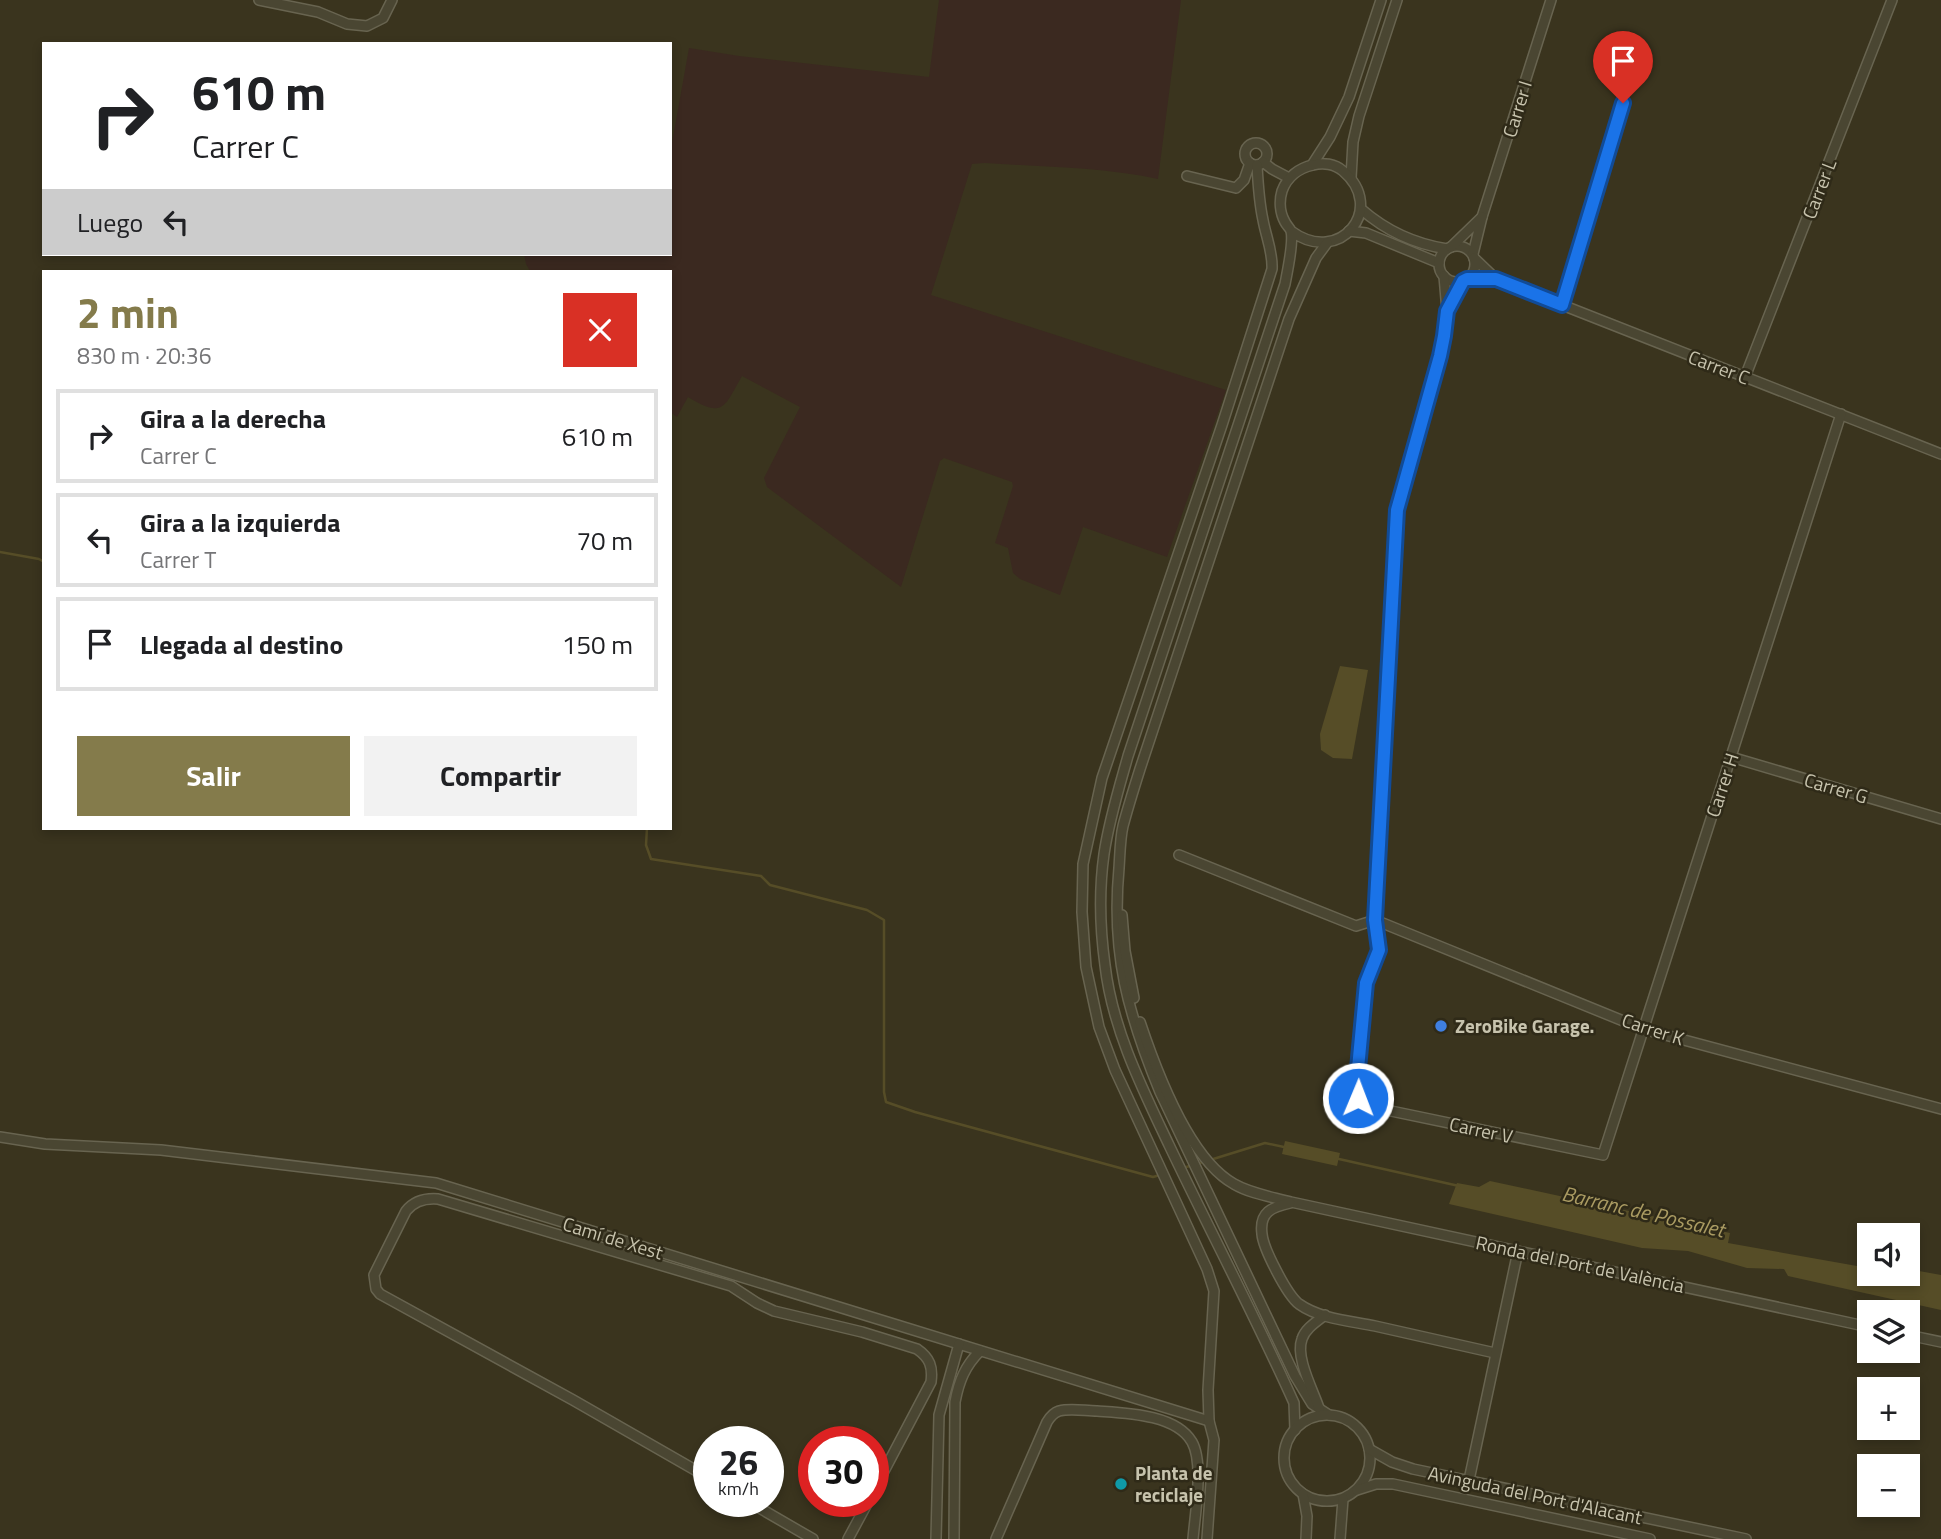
<!DOCTYPE html>
<html lang="es">
<meta charset="utf-8">
<style>
body{margin:0;font-family:"Titillium Web",sans-serif;background:#f2f2f2;color:#202124;height:100vh;display:flex;flex-direction:column;font-size:26px;white-space:nowrap}
*{box-sizing:border-box;margin:0}
p{font-size:23px;color:#757577}
.icon{flex:none;width:38px;height:38px;fill:none;stroke:currentColor;stroke-width:2;stroke-linecap:round;stroke-linejoin:round}
.map{position:relative;flex:1;overflow:hidden}
.panel{position:absolute;left:42px;top:270px;width:630px;height:560px;display:flex;flex-direction:column;background:#fff;border-radius:0px;box-shadow:0 4px 10px #0003}
.panel>*{flex:none}
.top-card{position:absolute;left:42px;top:42px;width:630px;height:214px;border-radius:0px;box-shadow:0 4px 10px #0003;background:#fff;color:#202124;overflow:hidden}
.controls{position:absolute;left:1857px;top:1223px;display:grid;gap:14px}
.controls a{display:grid;place-items:center;width:63px;height:63px;border-radius:0px;background:#fff;box-shadow:0 4px 10px #0003;font-size:35px}
.speed{position:absolute;left:693px;top:1426px;display:flex;gap:14px;font-size:35px;font-weight:700;text-align:center}
.speed>*{display:grid;place-content:center;width:91px;height:91px;border-radius:50%;background:#fff;box-shadow:0 4px 10px #0003;line-height:1}
.speed small{font-size:18px;font-weight:400}
.speed .limit{border:10px solid #d22;background:#fff;color:#111}
.pin{position:absolute;display:grid;place-items:center;width:60px;height:60px;color:#fff;margin:-72px -30px;border-radius:50% 50% 50% 0;rotate:-45deg;box-shadow:0 0 7px #0007}
.pin .icon{rotate:45deg}
.me{position:absolute;width:77px;margin:-38px;rotate:1deg;stroke-linejoin:round;filter:drop-shadow(0 0 5px #0008)}
.turn{display:flex;align-items:center;gap:24px;height:147px;padding:0 35px;font-size:32px}
.turn .icon{width:91px;height:91px;stroke-width:2.5}
.turn b{display:block;font-size:49px;line-height:60px}
.then{display:flex;align-items:center;height:66px;padding:0 35px;background:#0003;gap:14px;font-size:26px}
.round{display:grid;place-items:center;flex:none;width:74px;height:74px;border-radius:0px;background:#f2f2f2}
.summary{display:flex;align-items:center;justify-content:space-between;height:119px;padding:0 35px}
h1{font-size:42px;font-weight:700;line-height:52px;color:#847b4b}
.cta{display:flex;gap:14px;margin-top:auto;padding:14px 35px}
.cta a{flex:1;height:80px;border-radius:0px;background:#847b4b;color:#fff;font-size:28px;font-weight:700;line-height:80px;text-align:center}
.cta a+a{background:#f2f2f2;color:#202124}
ul{padding:0;list-style:none}
li{display:flex;align-items:center;gap:21px;height:94px;margin:0 14px 10px;padding:0 21px;border:4px solid #e0e0e0;border-radius:0px}
li div{flex:1}
li b{display:block;font-size:26px}
li em{font-style:normal}
.map>svg:first-child{display:block}
</style>
<div class="map">
<svg width="1941" height="1539" viewBox="0 0 1941 1539">
<rect width="100%" height="100%" fill="#3a341e"/>
<path fill="#3b2920" d="M939,0h242l-23,179c-56,-12 -115,-12 -173,-16l-13,1 -41,131 295,95 -59,167 -84,-30 -23,68 -40,-16 -7,-6 -5,-25 -13,-5 18,-57 -1,-4 -68,-24 -4,3 -39,126 -134,-100 -3,-9 36,-71 -58,-31c-18,31 -18,43 -54,21l-11,20 -7,-5v-141h-140l-4,-7 -2,-10h146v-100l19,-106 50,8 190,21z"/>
<g fill="#564d27">
<path d="M1340,666l28,4 -16,89 -19,-1 -12,-8 -1,-16z"/>
<path d="M1285,1141l55,12 -3,13 -55,-12z"/>
<path d="M1490,1181l240,52 -2,10 129,23 12,-2v10h39v-5l33,6v35l-153,-34 -4,-7 -37,-1 -59,-17 -46,-3 -193,-44 8,-21 22,4z"/>
</g>
<g fill="none" stroke-linecap="round" stroke-linejoin="round">
<g stroke="#564d27" stroke-width="2.5">
<path d="M0,552l39,7 5,3"/>
<path d="M647,828l-1,17 5,14 110,17 9,9 97,25 17,10v172l2,10 29,10 238,65 7,-2"/>
<path d="M1339,1159l120,27"/>
<path d="M1210,1160l55,-17 19,4"/>
<path d="M1183,1168l20,-6"/>
</g>
<defs>
<g id="minor">
<path d="M259,0l59,12 29,12 20,2 16,-8 9,-18"/>
<circle cx="1256" cy="154" r="11"/>
<path d="M1263,162l9,7 17,9"/>
<path d="M1312,165l18,-28 19,-40 32,-97"/>
<path d="M1187,176l49,12 8,-8 6,-17"/>
<path d="M1351,178l2,-36 6,-26 38,-116"/>
<path d="M1361,209c24,21 54,35 86,40"/>
<path d="M1482,217l69,-217"/>
<path d="M1291,231c49,36 96,-23 52,-60 -8,-7 -20,-9 -30,-6 -14,3 -26,12 -31,26 -3,10 -2,22 3,31 2,4 5,6 6,9 3,11 -4,42 -6,53l-157,472c-9,32 -19,64 -24,98 -5,36 -4,75 1,111 7,63 37,123 64,180 41,86 86,171 125,258l1,27"/>
<path d="M1349,231l17,2 73,30"/>
<path d="M1327,243l-11,15 -27,61 -149,450c-6,19 -12,38 -17,57 -3,13 -3,28 -4,42 -8,86 9,146 41,224l135,284 17,28 17,11"/>
<circle cx="1457" cy="264" r="18"/>
<path d="M1451,247l31,-30 -9,37"/>
<path d="M1444,276l3,35 16,-30"/>
<path d="M1467,279h29l-22,-21"/>
<path d="M1496,279l445,175"/>
<path d="M1562,305l61,-201"/>
<path d="M1447,311l-2,25 -5,20 -43,154 -22,410 4,30 -13,33 -10,107 2,8 9,8 236,49 238,-741"/>
<path d="M1745,377l147,-377"/>
<path d="M1731,757l210,62"/>
<path d="M1179,855l177,71 19,-6"/>
<path d="M1122,915l3,36 9,47"/>
<path d="M1375,920l268,109 298,80"/>
<path d="M1140,1022c16,48 49,137 94,162 17,10 39,13 57,18l578,125"/>
<path d="M0,1137l45,7 116,6 275,33 773,238"/>
<path d="M1290,1203c-18,4 -31,9 -28,31 1,14 25,61 37,70 21,15 52,17 76,22 40,9 80,18 120,27"/>
<path d="M1908,1335l33,7"/>
<path d="M1319,1408c-6,-18 -24,-51 -17,-69 3,-10 14,-17 23,-24"/>
<circle cx="1327" cy="1458" r="43"/>
<path d="M1369,1449l23,13 21,7 333,70"/>
<path d="M709,1478l-136,-78 -193,-106 -4,-5 -2,-14 32,-64c8,-10 19,-13 32,-12l293,87 26,17 17,8 88,21 55,17c13,9 16,18 14,33l-58,110"/>
<path d="M1469,1480l49,-229"/>
<path d="M1357,1490l19,-6h17l257,55"/>
<path d="M1303,1494l4,22 -1,23"/>
<path d="M749,1502l64,37"/>
<path d="M848,1539l20,-37"/>
<path d="M936,1539l3,-124 20,-71"/>
<path d="M954,1539l1,-137c4,-21 10,-36 25,-51"/>
<path d="M996,1539l51,-117c3,-5 6,-9 12,-11 12,-3 26,0 38,0 28,2 79,3 95,31 12,21 3,72 1,97"/>
<path d="M1207,1539l7,-99 -5,-19 -1,-31 6,-99 -7,-22 -92,-199 -16,-43 -13,-60 -4,-55 1,-48 19,-86 120,-353 50,-156c1,-17 -6,-32 -9,-49 -4,-18 -5,-36 -6,-55"/>
<path d="M1340,1539l3,-40"/>
</g>
</defs>
<use href="#minor" stroke="#686450" stroke-width="12"/>
<use href="#minor" stroke="#4a4632" stroke-width="9"/>
</g>
<g fill="none" stroke-linecap="round" stroke-linejoin="round">
<defs>
<path id="route" d="M1358,1098l-2,-8 10,-107 13,-33 -4,-30 22,-410 43,-154 4,-20 3,-25 16,-30 4,-2h29l66,26 61,-202"/>
</defs>
<use href="#route" stroke="#114b97" stroke-width="18"/>
<use href="#route" stroke="#1a73e8" stroke-width="12"/>
</g>
<circle fill="#3f7fe0" stroke="#2f2a18" stroke-width="2.5" cx="1441" cy="1026" r="7"/>
<circle fill="#0f9aa8" stroke="#2f2a18" stroke-width="2.5" cx="1121" cy="1484" r="7"/>
<g text-anchor="middle" stroke-width="5" stroke-linejoin="round" paint-order="stroke">
<g font-size="19" fill="#c7c3ad" stroke="#2f2a18">
<text transform="translate(1517 109) rotate(-73)" y="7">Carrer I</text>
<text transform="translate(1819 189) rotate(-69)" y="7">Carrer L</text>
<text transform="translate(1719 367) rotate(21)" y="7">Carrer C</text>
<text transform="translate(1722 785) rotate(-72)" y="7">Carrer H</text>
<text transform="translate(1836 788) rotate(16)" y="7">Carrer G</text>
<text transform="translate(1653 1029) rotate(18)" y="7">Carrer K</text>
<text transform="translate(1481 1130) rotate(12)" y="7">Carrer V</text>
<text transform="translate(613 1238) rotate(17)" y="7">Camí de Xest</text>
<text transform="translate(1580 1264) rotate(12)" y="7">Ronda del Port de València</text>
<text transform="translate(1535 1495) rotate(12)" y="7">Avinguda del Port d'Alacant</text>
</g>
<g font-size="19" font-weight="bold" fill="#c7c3ad" stroke="#2f2a18" text-anchor="start">
<text x="1455" y="1033">ZeroBike Garage.</text>
<text x="1135" y="1480">Planta de<tspan x="1135" dy="22">reciclaje</tspan></text>
</g>
<g font-size="21" font-style="italic" fill="#aa9b62" stroke="#2f2a18">
<text transform="translate(1643 1212) rotate(13)" y="7">Barranc de Possalet</text>
</g>
</g>
</svg>
<div class="controls">
<a><svg class="icon" aria-label="sound" viewBox="0 0 24 24"><path d="M4 9h4l5-4v14l-5-4H4zM17 9q2 3 0 6"/></svg></a>
<a><svg class="icon" aria-label="layers" viewBox="0 0 24 24"><path d="M12 4l9 5-9 5-9-5zM3 14l9 5 9-5"/></svg></a>
<a>+</a>
<a>−</a>
</div>
<div class="speed"><div>26<small>km/h</small></div><div class="limit">30</div></div>
<div class="pin" style="left:1623px;top:103px;background:#d93025"><svg class="icon" aria-label="arrive" viewBox="0 0 24 24"><path d="M6 21V4h12l-3 4 3 4H6"/></svg></div>
<svg class="me" style="left:1358px;top:1098px" viewBox="-20 -20 40 40"><circle r="17" fill="#1a73e8" stroke="#fff" stroke-width="3"/><path d="M0-11L8 9 0 5-8 9z" fill="#fff"/></svg>
<div class="top-card">
<div class="turn"><svg class="icon" aria-label="right" viewBox="0 0 24 24"><path d="M7 20v-9h11M14 6l5 5-5 5"/></svg><div><b>610 m</b>Carrer C</div></div>
<div class="then">Luego<svg class="icon" aria-label="left" viewBox="0 0 24 24"><path d="M17 20v-9H6M10 6l-5 5 5 5"/></svg></div>
</div>
<section class="panel">
<div class="summary"><div><h1>2 min</h1><p>830 m · 20:36</p></div><a class="round" style="background:#d93025;color:#fff"><svg class="icon" aria-label="close" viewBox="0 0 24 24"><path d="M6 6l12 12M18 6L6 18"/></svg></a></div>
<ul>
<li><svg class="icon" aria-label="right" viewBox="0 0 24 24"><path d="M7 20v-9h11M14 6l5 5-5 5"/></svg><div><b>Gira a la derecha</b><p>Carrer C</p></div><em>610 m</em></li>
<li><svg class="icon" aria-label="left" viewBox="0 0 24 24"><path d="M17 20v-9H6M10 6l-5 5 5 5"/></svg><div><b>Gira a la izquierda</b><p>Carrer T</p></div><em>70 m</em></li>
<li><svg class="icon" aria-label="arrive" viewBox="0 0 24 24"><path d="M6 21V4h12l-3 4 3 4H6"/></svg><div><b>Llegada al destino</b></div><em>150 m</em></li>
</ul>
<div class="cta"><a>Salir</a><a>Compartir</a></div>
</section>
</div>
